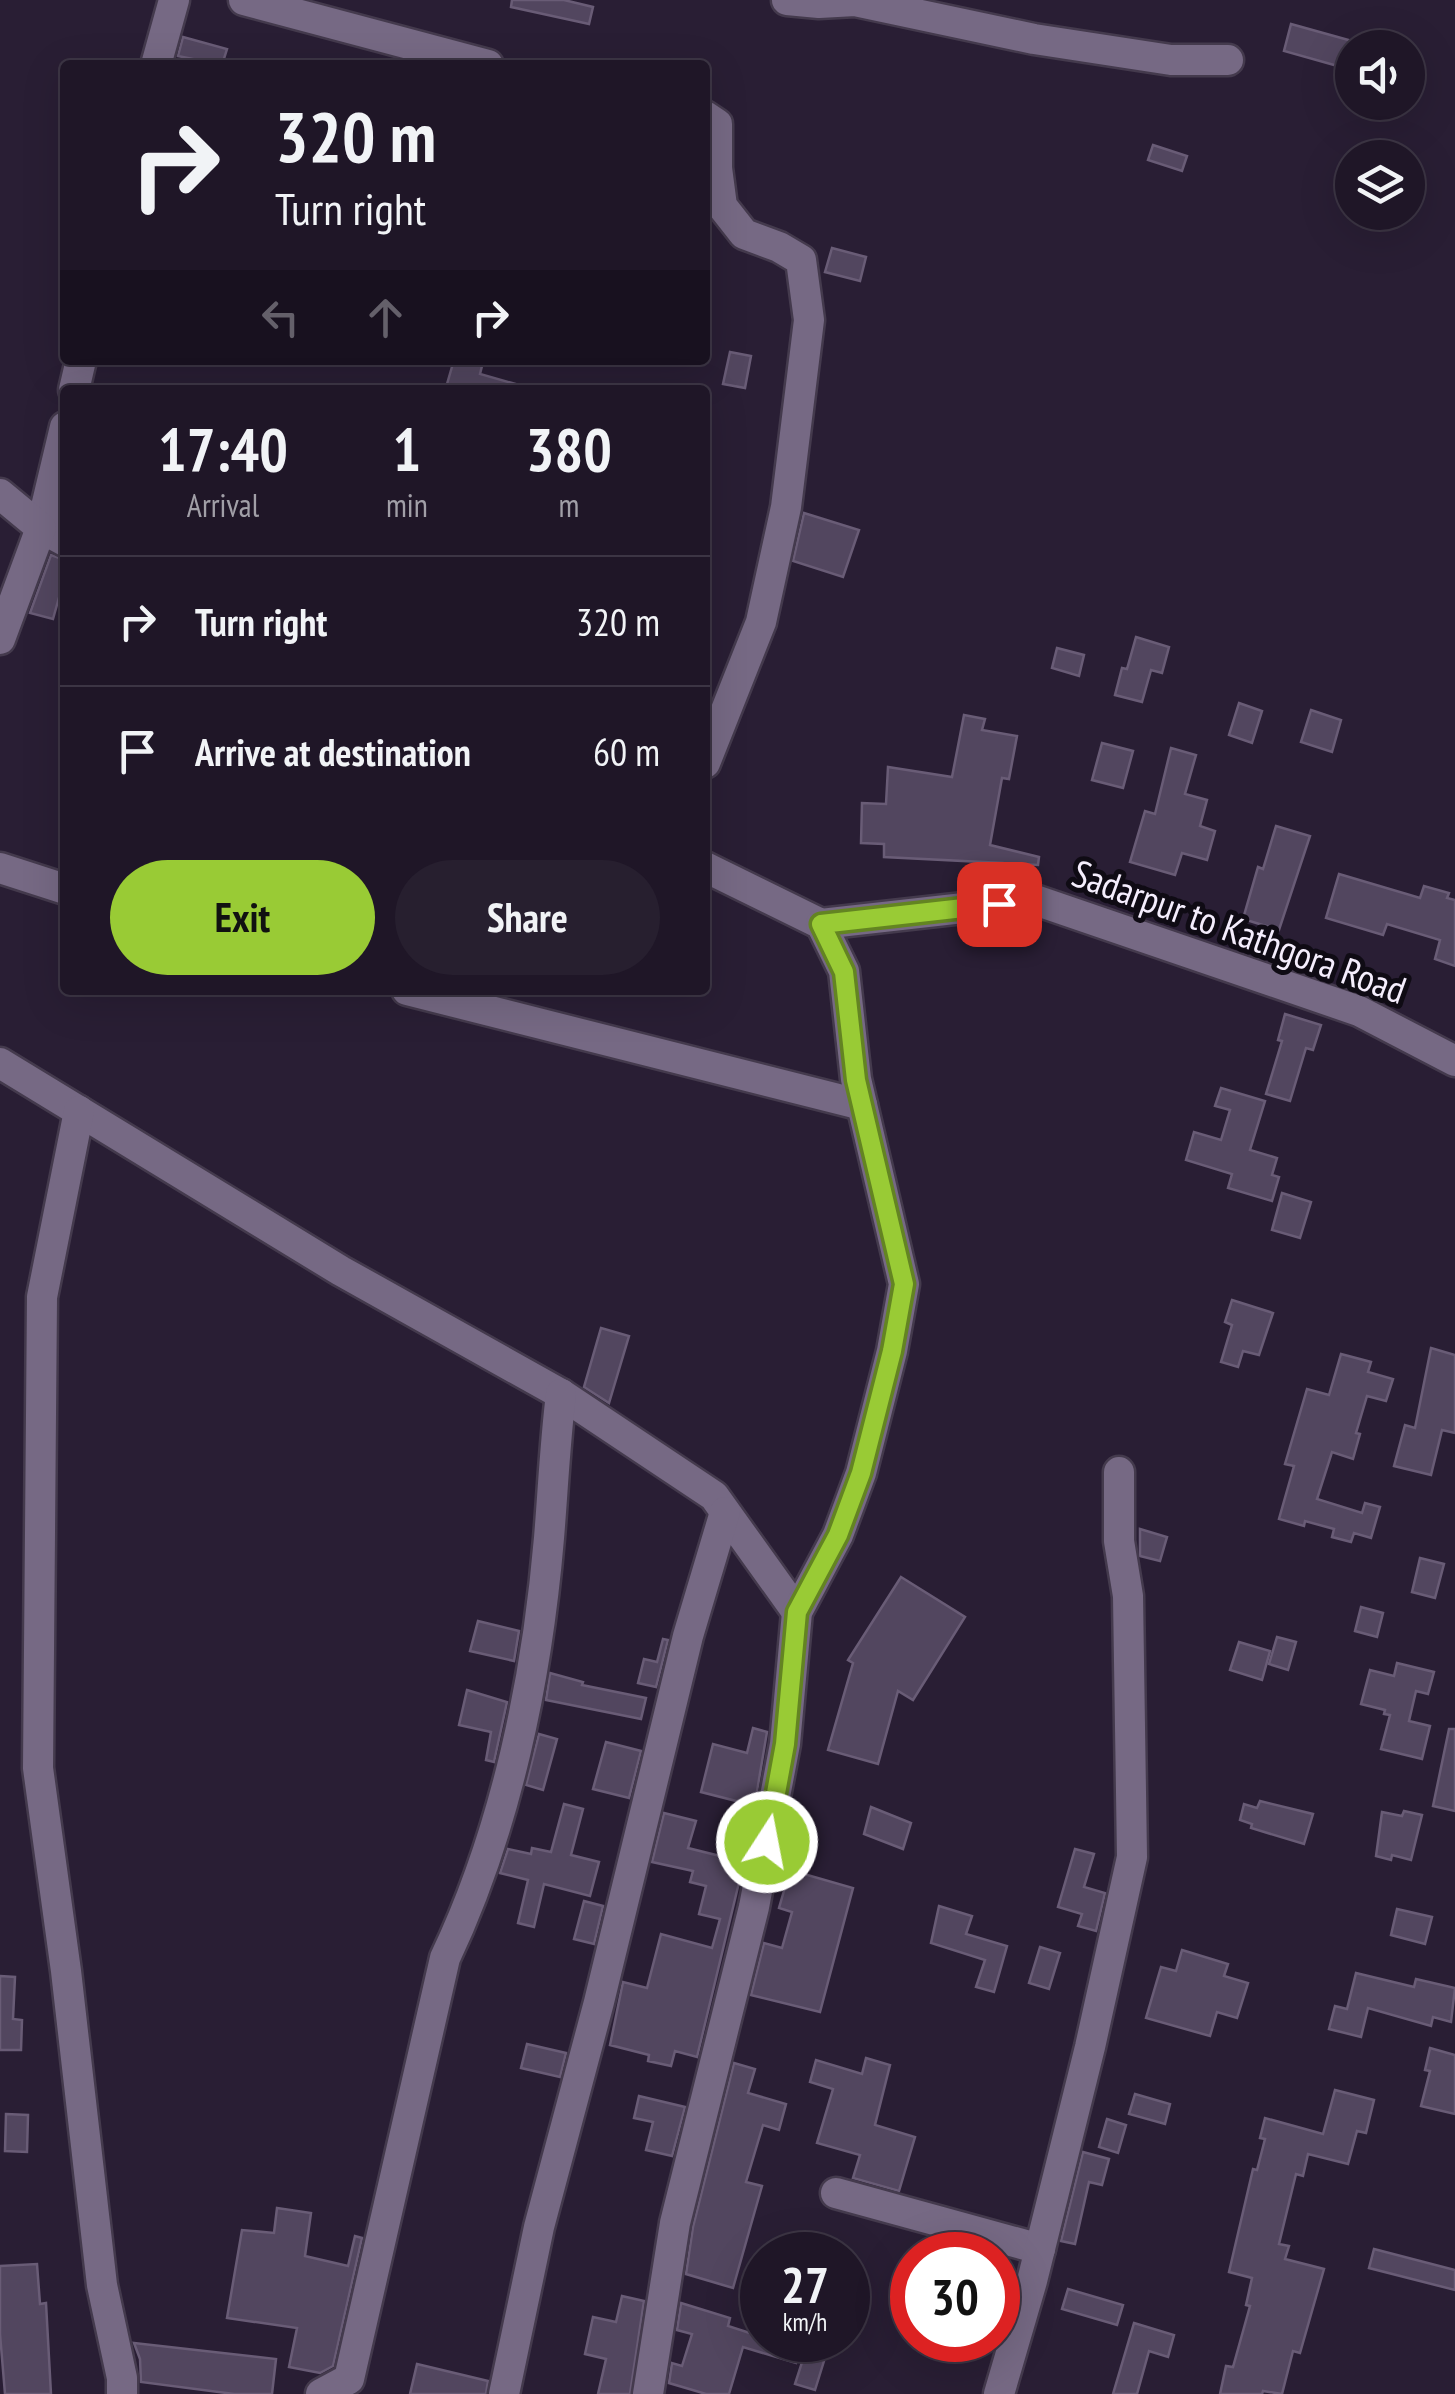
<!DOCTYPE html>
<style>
body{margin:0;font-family:"PT Sans Narrow",sans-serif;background:#271f2f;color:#f1f3f6;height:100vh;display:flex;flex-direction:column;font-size:38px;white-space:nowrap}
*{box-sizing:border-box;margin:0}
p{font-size:32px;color:#a19fa7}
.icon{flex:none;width:55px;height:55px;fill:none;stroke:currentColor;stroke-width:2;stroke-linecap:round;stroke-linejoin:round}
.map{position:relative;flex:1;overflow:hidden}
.side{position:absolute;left:60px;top:385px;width:650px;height:610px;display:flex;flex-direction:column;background:#1f1627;border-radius:10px;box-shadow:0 10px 40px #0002,0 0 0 2px #3c3544}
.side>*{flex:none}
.banner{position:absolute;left:60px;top:60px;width:650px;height:305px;border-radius:10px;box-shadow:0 10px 40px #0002,0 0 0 2px #3c3544;background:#1f1627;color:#f1f3f6;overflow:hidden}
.buttons{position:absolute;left:1335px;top:30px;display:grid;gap:20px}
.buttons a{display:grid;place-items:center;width:90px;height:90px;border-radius:50%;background:#1f1627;box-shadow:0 10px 40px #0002,0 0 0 2px #3c3544;font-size:50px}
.speed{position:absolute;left:740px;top:2232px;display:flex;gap:20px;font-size:50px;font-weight:700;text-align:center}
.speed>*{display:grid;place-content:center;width:130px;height:130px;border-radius:50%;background:#1f1627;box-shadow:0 10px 40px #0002,0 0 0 2px #3c3544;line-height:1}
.speed small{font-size:25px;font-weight:400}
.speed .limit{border:15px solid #d22;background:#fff;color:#111}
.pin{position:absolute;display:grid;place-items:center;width:85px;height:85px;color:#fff;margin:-42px;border-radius:20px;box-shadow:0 5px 15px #0006}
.me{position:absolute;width:110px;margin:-55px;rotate:11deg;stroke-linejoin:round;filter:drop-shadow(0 0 8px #0008)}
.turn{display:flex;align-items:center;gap:35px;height:210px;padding:0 50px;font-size:45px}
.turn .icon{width:130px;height:130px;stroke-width:2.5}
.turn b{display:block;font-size:70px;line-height:85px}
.lanes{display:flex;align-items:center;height:95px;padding:0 50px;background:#0003;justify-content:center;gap:50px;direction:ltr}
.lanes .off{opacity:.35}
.eta{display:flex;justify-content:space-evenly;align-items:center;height:170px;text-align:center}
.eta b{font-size:60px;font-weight:800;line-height:70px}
.cta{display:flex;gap:20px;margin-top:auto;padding:20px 50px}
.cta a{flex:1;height:115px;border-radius:60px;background:#99cb35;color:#111;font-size:40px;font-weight:800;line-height:115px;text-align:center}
.cta a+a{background:#271f2f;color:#f1f3f6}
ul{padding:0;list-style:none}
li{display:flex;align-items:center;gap:30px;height:130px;padding:0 50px;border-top:2px solid #3c3544}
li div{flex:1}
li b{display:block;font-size:38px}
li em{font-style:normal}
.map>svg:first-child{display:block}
</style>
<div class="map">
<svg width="1455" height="2394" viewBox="0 0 1455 2394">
<rect width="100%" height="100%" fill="#291e34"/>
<g fill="#52465f" stroke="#695c76" stroke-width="2.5">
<path d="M512,0h52l29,7 -4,17 -78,-17z"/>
<path d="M1291,24l61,17v29l-68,-19z"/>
<path d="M183,37l44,12 -5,16 -44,-9z"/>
<path d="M1153,145l34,11 -5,15 -34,-11z"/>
<path d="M832,248l34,9 -6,24 -35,-9z"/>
<path d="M730,352l21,4 -6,32 -22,-4z"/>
<path d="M454,360l28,6 -2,8 39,11v5h-48l-24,-6z"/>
<path d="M804,513l55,17 -16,47 -50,-16z"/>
<path d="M51,555l14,5v16l-12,43 -23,-6z"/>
<path d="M1136,637l33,10 -7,26 -11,-3 -9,32 -27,-7 7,-27 5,1z"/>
<path d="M1057,648l27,7 -5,21 -27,-8z"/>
<path d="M1239,703l23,8 -10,32 -23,-8z"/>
<path d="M1311,710l30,10 -9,32 -31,-10z"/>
<path d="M964,715l21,4 -3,11 35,6 -8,43 -7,-1 -12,67 49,12 -1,8 -20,-1 -3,10 -15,-4 2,-7 -118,-6v-13l-23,-1 1,-40 24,1 2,-37 64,10z"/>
<path d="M1102,743l31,8 -10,37 -31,-8z"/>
<path d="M1171,748l25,7 -11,39 22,6 -7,26 15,5 -8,29 -25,-7 -7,22 -45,-13 15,-51 10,3z"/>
<path d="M1276,826l34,10 -31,94 -36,-11 15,-52 5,2z"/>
<path d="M1339,874l81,24 4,-12 25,7 -2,5 8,2v66l-20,-7 5,-19 -53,-16 -4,11 -57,-17z"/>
<path d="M1285,1014l36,11 -8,25 -7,-2 -16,53 -24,-7 16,-53 -4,-1z"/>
<path d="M1221,1088l44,13 -15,49 27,8 -5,17 7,2 -7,24 -44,-13 4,-14 -46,-14 8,-28 27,8 9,-30 -15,-4z"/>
<path d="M1282,1193l29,9 -11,36 -28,-8z"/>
<path d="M1232,1300l41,13 -14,42 -16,-4 -5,16 -17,-5 11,-37 -7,-3z"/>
<path d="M601,1328l28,8 -20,67 -25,-16z"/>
<path d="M1431,1348l24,7v78l-13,-3 -11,45 -37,-9 11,-41 10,3z"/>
<path d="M1341,1354l30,8 -3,10 25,7 -7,22 -19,-5 -11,37 4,1 -7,25 -21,-7 -15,47 45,14 3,-10 15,4 -9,31 -17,-5 -3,9 -19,-5 2,-8 -29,-8 -1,5 -25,-7 15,-53 -9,-2 22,-75 22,6z"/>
<path d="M1140,1529l27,8 -7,24 -20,-5z"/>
<path d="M1420,1558l24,6 -9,34 -23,-6z"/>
<path d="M901,1577l64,40 -52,83 -15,-9 -20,73 -50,-14 25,-87 -5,-3z"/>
<path d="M1361,1607l22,6 -6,24 -22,-6z"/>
<path d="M478,1621l41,10 -5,30 -44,-10z"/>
<path d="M1277,1637l19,5 -8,28 -19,-6z"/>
<path d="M663,1639l5,1 -12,47 -18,-4 6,-24 13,3z"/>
<path d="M1239,1642l31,9 -8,29 -32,-10z"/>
<path d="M1397,1663l37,9 -6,22 -12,-3 -7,30 21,5 -8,33 -41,-10 9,-34 -6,-1 1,-4 -24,-6 9,-34 24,6z"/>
<path d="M550,1673l33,9 -1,3 64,13 -5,21 -95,-19z"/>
<path d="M467,1690l40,12 -13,60 -8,-2 5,-28 -32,-7z"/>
<path d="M753,1728l14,4 -13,77 -15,-4 1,-3 -39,-10 12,-48 34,9z"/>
<path d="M1449,1729h6v82l-22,-5z"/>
<path d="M539,1734l18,5 -14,51 -17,-5z"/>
<path d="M606,1742l35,9 -12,47 -36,-9z"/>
<path d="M1260,1801l53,13 -9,30 -53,-16 1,-4 -12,-4 4,-16 13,4z"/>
<path d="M564,1804l19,5 -12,46 28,7 -9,34 -46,-12 -10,43 -16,-4 10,-43 -28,-7 8,-24 23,5 1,-6 19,4z"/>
<path d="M871,1807l40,16 -8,26 -39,-15z"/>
<path d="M1404,1811l18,4 -11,45 -19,-5 -1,5 -15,-4 6,-44 20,4z"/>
<path d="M664,1813l32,8 -8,27 40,10 -1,4 16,4 -46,191 -22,-6 -4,15 -23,-5 1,-6 -39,-10 13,-63 24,6 14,-54 51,14 8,-29 -21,-5 7,-28 -16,-4 3,-11 -41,-9z"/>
<path d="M1075,1849l19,5 -10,33 21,6 -9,38 -18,-5 4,-12 -24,-7z"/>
<path d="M790,1870l63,18 -33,124 -69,-17 13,-52 18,5 10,-36 -13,-4z"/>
<path d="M584,1901l19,5 -9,38 -20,-5z"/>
<path d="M939,1906l33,10 -6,18 41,12 -13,46 -18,-5 9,-27 -54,-17z"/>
<path d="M1397,1909l35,8 -7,27 -34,-9z"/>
<path d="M1040,1947l20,6 -11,36 -20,-6z"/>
<path d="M1182,1950l46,14 -4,12 24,7 -11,35 -20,-6 -7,24 -64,-18 15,-51 15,4z"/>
<path d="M1356,1973l58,14 2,-8 39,9 -4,34 -18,-5 -2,9 -63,-18 -7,29 -32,-8 6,-23 12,3z"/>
<path d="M0,1976l15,1 -2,42 9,1 -1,30h-21z"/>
<path d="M527,2044l39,9 -6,24 -39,-9z"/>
<path d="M1430,2048l25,7v59l-34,-8 9,-35 -5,-1z"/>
<path d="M866,2058l24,7 -15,60 40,12 -16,54 -46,-13 7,-23 -43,-12 16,-54 -23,-7 6,-22 46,14z"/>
<path d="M734,2063l21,6 -7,24 38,11 -7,26 -16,-5 -17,57 16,4 -29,102 -47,-14 7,-47z"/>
<path d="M1335,2090l39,10 -8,33 -9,-2 -9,33 -40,-10 -5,22 -7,-2 -17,70 10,2 -4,13 39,10 -24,84 -7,-2 -11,43 -19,-3 -1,3h-42l6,-28 7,1 17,-61 -4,-1 6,-27 -23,-6 24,-103 4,1 8,-31 -5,-1 5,-20 58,16z"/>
<path d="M1135,2094l35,10 -5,20 -36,-10z"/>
<path d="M639,2096l46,11 -13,49 -26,-6 7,-28 -19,-4z"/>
<path d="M6,2114l22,1 -1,37 -22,-1z"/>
<path d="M1107,2119l19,6 -8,28 -19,-6z"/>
<path d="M1083,2152l26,7 -7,26 -13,-3 -14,62 -14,-3z"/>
<path d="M277,2208l34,5 -6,43 43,10 7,-30 7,2 -29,128 -13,7 -31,-6 8,-39 -70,-10 15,-88 32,3z"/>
<path d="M1374,2249l81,21v20l-86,-22z"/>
<path d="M37,2264l3,40 6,-1 5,91h-46l-5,-60v-68z"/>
<path d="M1068,2289l55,16 -6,20 -55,-16z"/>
<path d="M622,2296l22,5 -14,93h-32l8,-35 -21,-5 8,-37 23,5z"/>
<path d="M681,2303l49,15 -2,8 34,11v3l38,8 -4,15 -53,-16 -14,47h-23l-37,-11 3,-20 10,3 10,-32 -15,-4z"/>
<path d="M1134,2323l40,12 -6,22 -19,-6 -12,43h-24z"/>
<path d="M134,2343l142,16 -4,35h-38l-93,-12 -1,-23z"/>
<path d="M804,2356l20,5 -9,29 -20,-6z"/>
<path d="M417,2364l71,17 -2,13h-76z"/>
</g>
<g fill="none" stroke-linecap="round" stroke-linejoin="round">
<defs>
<g id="minor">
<path d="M244,0l244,65"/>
<path d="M787,0l32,3 36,-2 179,38 137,21h57"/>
<path d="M156,65l18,-65"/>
<path d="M705,116l12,8v44l5,38 22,28 35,13 22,13 8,60 -23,187 -25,115 -56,141"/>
<path d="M74,390l7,-30"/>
<path d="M65,427l-24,101 24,13"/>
<path d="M0,494l41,34 -41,111"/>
<path d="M705,867l116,57 214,-24 324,111 96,50"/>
<path d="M0,868l65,21"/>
<path d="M407,990l455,115"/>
<path d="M0,1063l341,208 220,123 153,102 83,116"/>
<path d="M79,1111l-37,186 -4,471 28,203 36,314 20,93v16"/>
<path d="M836,2193l204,56"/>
<path d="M321,2394l28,-15 96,-421c61,-128 92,-279 104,-420 4,-48 6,-96 12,-144"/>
<path d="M504,2394l35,-167 60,-225 89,-366 37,-124"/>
<path d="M648,2394l27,-171 79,-316 31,-163 12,-132 41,-77 23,-62 31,-122 12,-67 -48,-205 -12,-108 -23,-47"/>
<path d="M999,2394l33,-113 58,-234 42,-190 -4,-261 -9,-55v-69"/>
</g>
</defs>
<use href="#minor" stroke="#443a4d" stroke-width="35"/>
<use href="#minor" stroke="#766984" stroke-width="30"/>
</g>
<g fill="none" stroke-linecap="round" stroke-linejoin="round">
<defs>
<path id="route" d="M767,1842l18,-98 12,-132 41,-77 23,-62 31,-122 12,-67 -48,-204 -12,-108 -23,-48 178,-20"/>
</defs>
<use href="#route" stroke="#638422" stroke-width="25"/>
<use href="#route" stroke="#99cb35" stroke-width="18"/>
</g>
<g text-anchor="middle" stroke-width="10" stroke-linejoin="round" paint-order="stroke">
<g font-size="38" fill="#f5eefd" stroke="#0f0b14">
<text transform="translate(1239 932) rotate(20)" y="13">Sadarpur to Kathgora Road</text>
</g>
</g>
</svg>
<div class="buttons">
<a><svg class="icon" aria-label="sound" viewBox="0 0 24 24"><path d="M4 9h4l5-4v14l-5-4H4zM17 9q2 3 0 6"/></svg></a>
<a><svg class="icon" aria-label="layers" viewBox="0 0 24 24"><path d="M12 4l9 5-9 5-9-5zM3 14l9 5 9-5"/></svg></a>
</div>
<div class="speed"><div>27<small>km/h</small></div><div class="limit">30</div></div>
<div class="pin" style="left:999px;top:904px;background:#d93025"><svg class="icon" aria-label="arrive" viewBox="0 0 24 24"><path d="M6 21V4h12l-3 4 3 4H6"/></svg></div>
<svg class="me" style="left:767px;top:1842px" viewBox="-20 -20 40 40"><circle r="17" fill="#99cb35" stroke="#fff" stroke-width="3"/><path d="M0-11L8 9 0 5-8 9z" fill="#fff"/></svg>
<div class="banner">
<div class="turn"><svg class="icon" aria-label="right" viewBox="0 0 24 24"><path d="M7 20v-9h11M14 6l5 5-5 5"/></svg><div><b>320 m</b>Turn right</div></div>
<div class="lanes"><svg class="icon off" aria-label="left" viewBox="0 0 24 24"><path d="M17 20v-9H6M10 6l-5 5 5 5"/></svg><svg class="icon off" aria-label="ahead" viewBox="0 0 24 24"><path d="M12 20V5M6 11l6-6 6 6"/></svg><svg class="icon" aria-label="right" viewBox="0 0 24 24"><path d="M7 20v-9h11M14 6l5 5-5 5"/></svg></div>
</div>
<section class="side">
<div class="eta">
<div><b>17:40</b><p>Arrival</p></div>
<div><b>1</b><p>min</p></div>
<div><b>380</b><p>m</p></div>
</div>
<ul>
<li><svg class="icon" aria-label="right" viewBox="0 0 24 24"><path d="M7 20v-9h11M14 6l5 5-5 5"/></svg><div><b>Turn right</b></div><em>320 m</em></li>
<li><svg class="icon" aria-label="arrive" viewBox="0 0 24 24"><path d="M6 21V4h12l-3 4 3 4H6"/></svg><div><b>Arrive at destination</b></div><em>60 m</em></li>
</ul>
<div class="cta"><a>Exit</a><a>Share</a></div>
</section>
</div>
